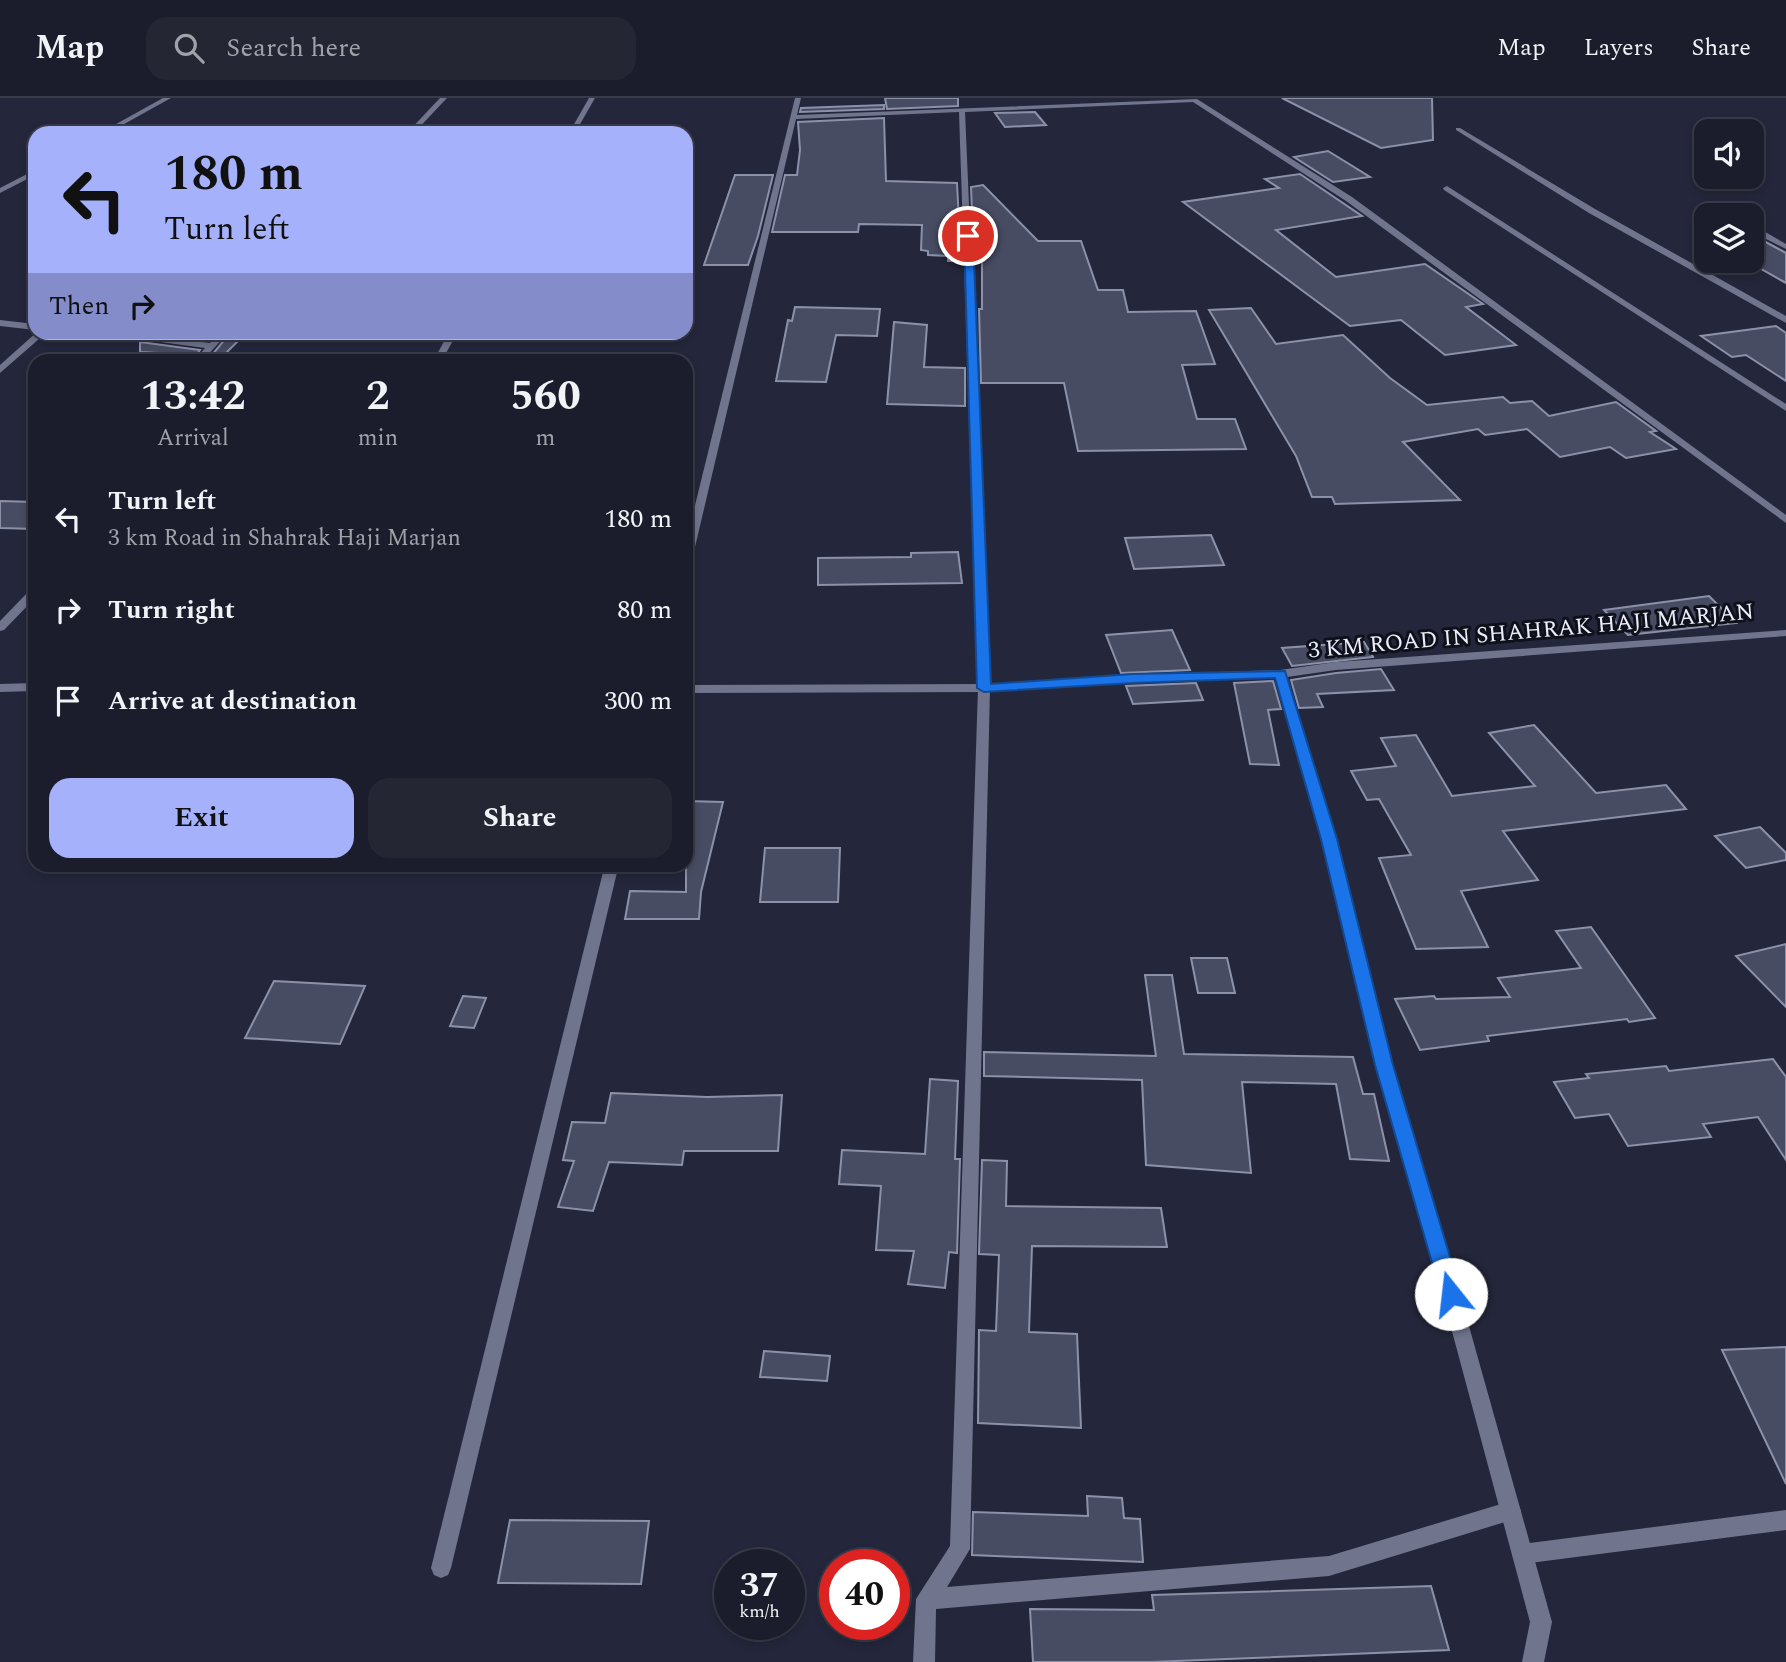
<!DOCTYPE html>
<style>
body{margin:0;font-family:Spectral,serif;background:#242634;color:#f1f3f6;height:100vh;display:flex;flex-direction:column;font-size:26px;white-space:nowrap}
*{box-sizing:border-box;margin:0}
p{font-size:23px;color:#a0a2a9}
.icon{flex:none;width:38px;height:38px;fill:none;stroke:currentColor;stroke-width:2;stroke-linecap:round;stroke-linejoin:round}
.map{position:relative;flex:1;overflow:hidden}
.details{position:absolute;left:28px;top:256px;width:665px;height:518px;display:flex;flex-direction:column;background:#1b1d2c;border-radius:21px;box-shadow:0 4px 10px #0003,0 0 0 2px #393b48}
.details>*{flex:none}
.guide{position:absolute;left:28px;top:28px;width:665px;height:214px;border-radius:21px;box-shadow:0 4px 10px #0003,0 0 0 2px #393b48;background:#a6b1fc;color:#111;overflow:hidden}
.fabs{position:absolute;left:1694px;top:21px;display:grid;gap:14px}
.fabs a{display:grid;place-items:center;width:70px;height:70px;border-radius:14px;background:#1b1d2c;box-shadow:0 4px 10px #0003,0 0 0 2px #393b48;font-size:35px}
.speed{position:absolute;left:714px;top:1451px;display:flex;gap:14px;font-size:35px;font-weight:700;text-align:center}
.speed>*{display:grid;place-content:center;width:91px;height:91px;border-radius:50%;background:#1b1d2c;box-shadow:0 4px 10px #0003,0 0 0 2px #393b48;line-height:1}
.speed small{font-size:18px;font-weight:400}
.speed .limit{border:10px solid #d22;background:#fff;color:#111}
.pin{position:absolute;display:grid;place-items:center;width:60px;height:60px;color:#fff;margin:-30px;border:4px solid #fff;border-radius:50%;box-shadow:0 2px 7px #0007}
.me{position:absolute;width:77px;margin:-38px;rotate:344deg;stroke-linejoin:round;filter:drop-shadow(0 0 5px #0008)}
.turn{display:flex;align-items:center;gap:24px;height:147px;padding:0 21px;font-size:32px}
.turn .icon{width:91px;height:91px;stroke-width:2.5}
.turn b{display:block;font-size:49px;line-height:60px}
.then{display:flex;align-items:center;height:66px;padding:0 21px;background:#0003;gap:14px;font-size:26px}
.eta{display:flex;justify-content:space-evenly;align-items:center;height:119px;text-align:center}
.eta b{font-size:42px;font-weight:700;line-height:49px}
.button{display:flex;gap:14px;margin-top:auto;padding:14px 21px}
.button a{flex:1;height:80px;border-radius:21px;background:#a6b1fc;color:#111;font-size:28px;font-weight:700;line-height:80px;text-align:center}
.button a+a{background:#242634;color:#f1f3f6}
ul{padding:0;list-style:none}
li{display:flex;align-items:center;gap:21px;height:91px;padding:0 21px}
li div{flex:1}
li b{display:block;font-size:26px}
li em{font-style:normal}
header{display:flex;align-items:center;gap:42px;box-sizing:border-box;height:98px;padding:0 35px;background:#1b1d2c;border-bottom:2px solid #393b48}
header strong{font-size:33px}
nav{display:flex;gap:38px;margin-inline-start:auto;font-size:24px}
.search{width:490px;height:63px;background:#242634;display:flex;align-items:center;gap:18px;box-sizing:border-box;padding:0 24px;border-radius:21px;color:#a0a2a9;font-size:26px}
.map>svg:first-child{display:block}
</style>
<header>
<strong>Map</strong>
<div class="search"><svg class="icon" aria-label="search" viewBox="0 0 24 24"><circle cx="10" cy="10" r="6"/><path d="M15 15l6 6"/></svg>Search here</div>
<nav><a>Map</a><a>Layers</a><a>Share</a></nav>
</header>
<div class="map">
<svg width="1786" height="1564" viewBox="0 0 1786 1564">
<rect width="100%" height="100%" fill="#24273b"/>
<g fill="#484c62" stroke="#8c91aa" stroke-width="2">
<path d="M885,0h73v8l-71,3z"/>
<path d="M1282,0h150l1,42 -52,8z"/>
<path d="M884,7v4l-84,3 1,-4z"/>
<path d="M1035,14l11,13 -41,2 -10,-14z"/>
<path d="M884,20l2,63 71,2 4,78h-13v-5l-20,-1v-4l-7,-1 1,-25 -63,-1 -1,8h-86l13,-57h12l3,-25 -2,-28z"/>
<path d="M1328,53l42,26 -37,5 -39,-25z"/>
<path d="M1300,76l62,42 -86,14 60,47 89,-13 58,40 -17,3 50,38 -71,10 -44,-35 -51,6 -167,-124 96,-14 -14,-9z"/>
<path d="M735,77h38l-15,61 -10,29h-44z"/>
<path d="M983,87l55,56h43l17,49h25l5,22 68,-1 19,53 -33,1 15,54h38l11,30 -168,2 -14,-68h-83l-2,-74h3v-48h-8l-3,-74z"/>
<path d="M1762,142l24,13v30l-39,-22h5v-19z"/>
<path d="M795,209l85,2 -3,27 -41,-1 -10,47 -50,-1 12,-61 4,1z"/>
<path d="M1251,210l25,36 67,-9 47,43 37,27 76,-8 7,6 22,-2 17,15 67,-14 40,29 -6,1 26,17 -50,9 -16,-11 -50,10 -33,-28 -42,6 -7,-6 -75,13 57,58 -125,4 -3,-7h-20l-16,-41 -87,-146z"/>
<path d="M894,224l33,3 -3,42 41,1v38l-78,-2z"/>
<path d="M1776,228l10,7v48l-40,-26 -14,2 -31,-21z"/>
<path d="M144,234h72l-7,8z"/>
<path d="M231,234h16l-24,24h-12z"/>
<path d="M140,244l60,8 -4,5 -56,-3z"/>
<path d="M0,403l35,1v27l-35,-1z"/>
<path d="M1211,437l13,30 -90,4 -9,-31z"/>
<path d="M958,454l4,31 -144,2v-27l93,-1v-4z"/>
<path d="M1709,498l27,27 -108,12 -24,-25z"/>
<path d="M1172,532l18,40 -69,3 -15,-38z"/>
<path d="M1364,544l9,15 -81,9 -10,-18z"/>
<path d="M1381,571l13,21 -77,4 6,13 -24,1 -8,-28 45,-7z"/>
<path d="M1273,583l8,28 -13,1 11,55 -29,-1 -16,-81z"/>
<path d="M1196,585l7,17 -70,4 -7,-18z"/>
<path d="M1534,627l62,68 70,-8 20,24 -183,22 35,49 -77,11 27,56 -72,2 -37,-91 32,-3 -32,-56 -12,1 -16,-29 45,-5 -15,-28 35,-3 36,61 83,-10 -46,-53z"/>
<path d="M686,703l37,1 -22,90 -2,27h-74l5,-28 56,1z"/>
<path d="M1760,729l26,26v7l-40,8 -31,-32z"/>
<path d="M765,750h75l-2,54h-78z"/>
<path d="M1591,829l64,91 -26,4 -2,-3 -140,17 2,5 -69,9 -25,-51 39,-3 2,3 74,-2 -12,-19 83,-10 -25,-37z"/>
<path d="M1786,846v63l-50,-51z"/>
<path d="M1191,860h36l8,35h-37z"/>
<path d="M1145,877h27l12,79 169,3 10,37h11l15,67 -39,-2 -14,-75 -94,-2 9,91 -105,-8 -4,-85 -158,-4v-24l172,4z"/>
<path d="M274,883l91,5 -25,58 -95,-6z"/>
<path d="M463,898l23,2 -12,30 -24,-2z"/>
<path d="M1773,961l13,18v83l-28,-43 -55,7 8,13 -83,9 -19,-32 -34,4 -21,-36 35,-4 -3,-4 80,-8 3,5z"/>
<path d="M930,981l28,2 -3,78h5l-3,94 -8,-1 -4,36 -37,-4 6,-33 -38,-1 5,-64 -42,-2 3,-34 83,4z"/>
<path d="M611,995l96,4 75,-2 -4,56h-94l-2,14 -73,-3 -16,49 -35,-4 16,-46 -11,-1 9,-38 33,1z"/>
<path d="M982,1062l25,1 -1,45 155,2 6,39 -135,-1 -3,86 48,2 4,94 -103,-5 1,-93 17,1 3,-76 -20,-1z"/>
<path d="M1786,1249v137l-64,-134z"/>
<path d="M764,1253l66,5 -3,25 -67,-4z"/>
<path d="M1087,1398l35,2 2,20 16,1 3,43 -171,-7 1,-43 115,4z"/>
<path d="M510,1422l139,1 -8,63 -143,-1z"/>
<path d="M1431,1488l18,64 -298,12h-118l-3,-53 124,1 -2,-15z"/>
</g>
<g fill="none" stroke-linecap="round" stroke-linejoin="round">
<g fill="#70758d" fill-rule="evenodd">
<path d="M163,0h8l-63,35h-8z"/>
<path d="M440,0h7l-33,35h-7z"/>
<path d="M589,0h6l-20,35h-6z"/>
<path d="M795,0h6l-4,17 400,-16 155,98 434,318v8l-440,-322 -153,-99 -228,10 25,576 -20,861 -23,38 382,-31 182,-55 7,3 3,7 -3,7 -189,58 -393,33 -1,53h-22l3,-63 34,-53 28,-858 -19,-576 -163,7 -105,445 -5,3v-25z"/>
<path d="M1456,30h4l135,81 191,107v7l-197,-110 -133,-83z"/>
<path d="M35,72v5l-35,18v-5z"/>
<path d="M1447,88l339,218v7l-342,-221 -1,-2z"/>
<path d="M1754,131h6l26,15v5l-32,-16z"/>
<path d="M0,222l35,4v6l-35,-4z"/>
<path d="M37,234h10l-47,41v-8z"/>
<path d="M86,234h31l93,11 10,-11h9l-26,28h-8l10,-12z"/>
<path d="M449,234h9l-16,28h-8z"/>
<path d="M35,490v10l-31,32 -4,1v-10l31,-32z"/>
<path d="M605,766h14l-168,704 -3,7 -7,3 -7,-3 -3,-7z"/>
<path d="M1786,1412v20l-264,34 -7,-3 -3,-7 3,-7 7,-3z"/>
</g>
<g fill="#70758d" fill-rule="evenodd">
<path d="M1786,532v6l-450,34 -49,7 49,162 56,226 68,229 92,328 -8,40h-22l8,-40 -88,-328 -66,-229 -54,-226 -47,-161 -142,5 -149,9 -298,1v-8l298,-1 149,-9 147,-5 56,-8z"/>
<path d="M35,585v8l-35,1v-8z"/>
</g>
</g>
<path fill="#1a73e8" stroke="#114b97" stroke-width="2" d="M968,135l5,3 18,448 142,-10 152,-3 52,168 56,226 68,229 -3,6 -7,3 -7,-3 -3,-6 -66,-229 -54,-226 -46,-161 -142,5 -149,9 -7,-4 -13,-452z"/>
<g text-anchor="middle" stroke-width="6" stroke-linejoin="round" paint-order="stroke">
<g font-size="23" fill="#eaedfb" stroke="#0f111a">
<text transform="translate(1531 532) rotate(-5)" y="8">3 KM ROAD IN SHAHRAK HAJI MARJAN</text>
</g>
</g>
</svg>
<div class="fabs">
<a><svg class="icon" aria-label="sound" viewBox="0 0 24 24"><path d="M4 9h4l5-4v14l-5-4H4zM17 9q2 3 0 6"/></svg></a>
<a><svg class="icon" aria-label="layers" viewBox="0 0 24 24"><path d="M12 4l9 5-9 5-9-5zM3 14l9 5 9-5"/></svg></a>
</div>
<div class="speed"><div>37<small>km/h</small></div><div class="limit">40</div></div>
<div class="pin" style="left:968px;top:138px;background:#d93025"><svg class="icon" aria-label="arrive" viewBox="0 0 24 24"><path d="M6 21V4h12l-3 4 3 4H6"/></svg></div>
<svg class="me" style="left:1451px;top:1196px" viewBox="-20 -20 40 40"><circle r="19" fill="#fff"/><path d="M0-13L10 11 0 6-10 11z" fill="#1a73e8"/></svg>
<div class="guide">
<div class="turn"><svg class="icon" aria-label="left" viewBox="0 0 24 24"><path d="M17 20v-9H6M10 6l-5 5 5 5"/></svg><div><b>180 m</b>Turn left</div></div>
<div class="then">Then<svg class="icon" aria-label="right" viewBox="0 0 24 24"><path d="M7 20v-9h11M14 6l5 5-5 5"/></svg></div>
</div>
<section class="details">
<div class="eta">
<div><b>13:42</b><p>Arrival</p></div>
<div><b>2</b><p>min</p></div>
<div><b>560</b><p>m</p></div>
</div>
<ul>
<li><svg class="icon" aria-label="left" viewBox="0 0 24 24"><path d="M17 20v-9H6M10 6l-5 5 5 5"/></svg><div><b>Turn left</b><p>3 km Road in Shahrak Haji Marjan</p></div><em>180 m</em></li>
<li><svg class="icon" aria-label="right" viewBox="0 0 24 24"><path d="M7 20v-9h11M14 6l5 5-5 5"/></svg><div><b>Turn right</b></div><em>80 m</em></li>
<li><svg class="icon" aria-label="arrive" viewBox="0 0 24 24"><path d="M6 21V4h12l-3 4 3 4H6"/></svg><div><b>Arrive at destination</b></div><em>300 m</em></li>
</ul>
<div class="button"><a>Exit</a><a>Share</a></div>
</section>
</div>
